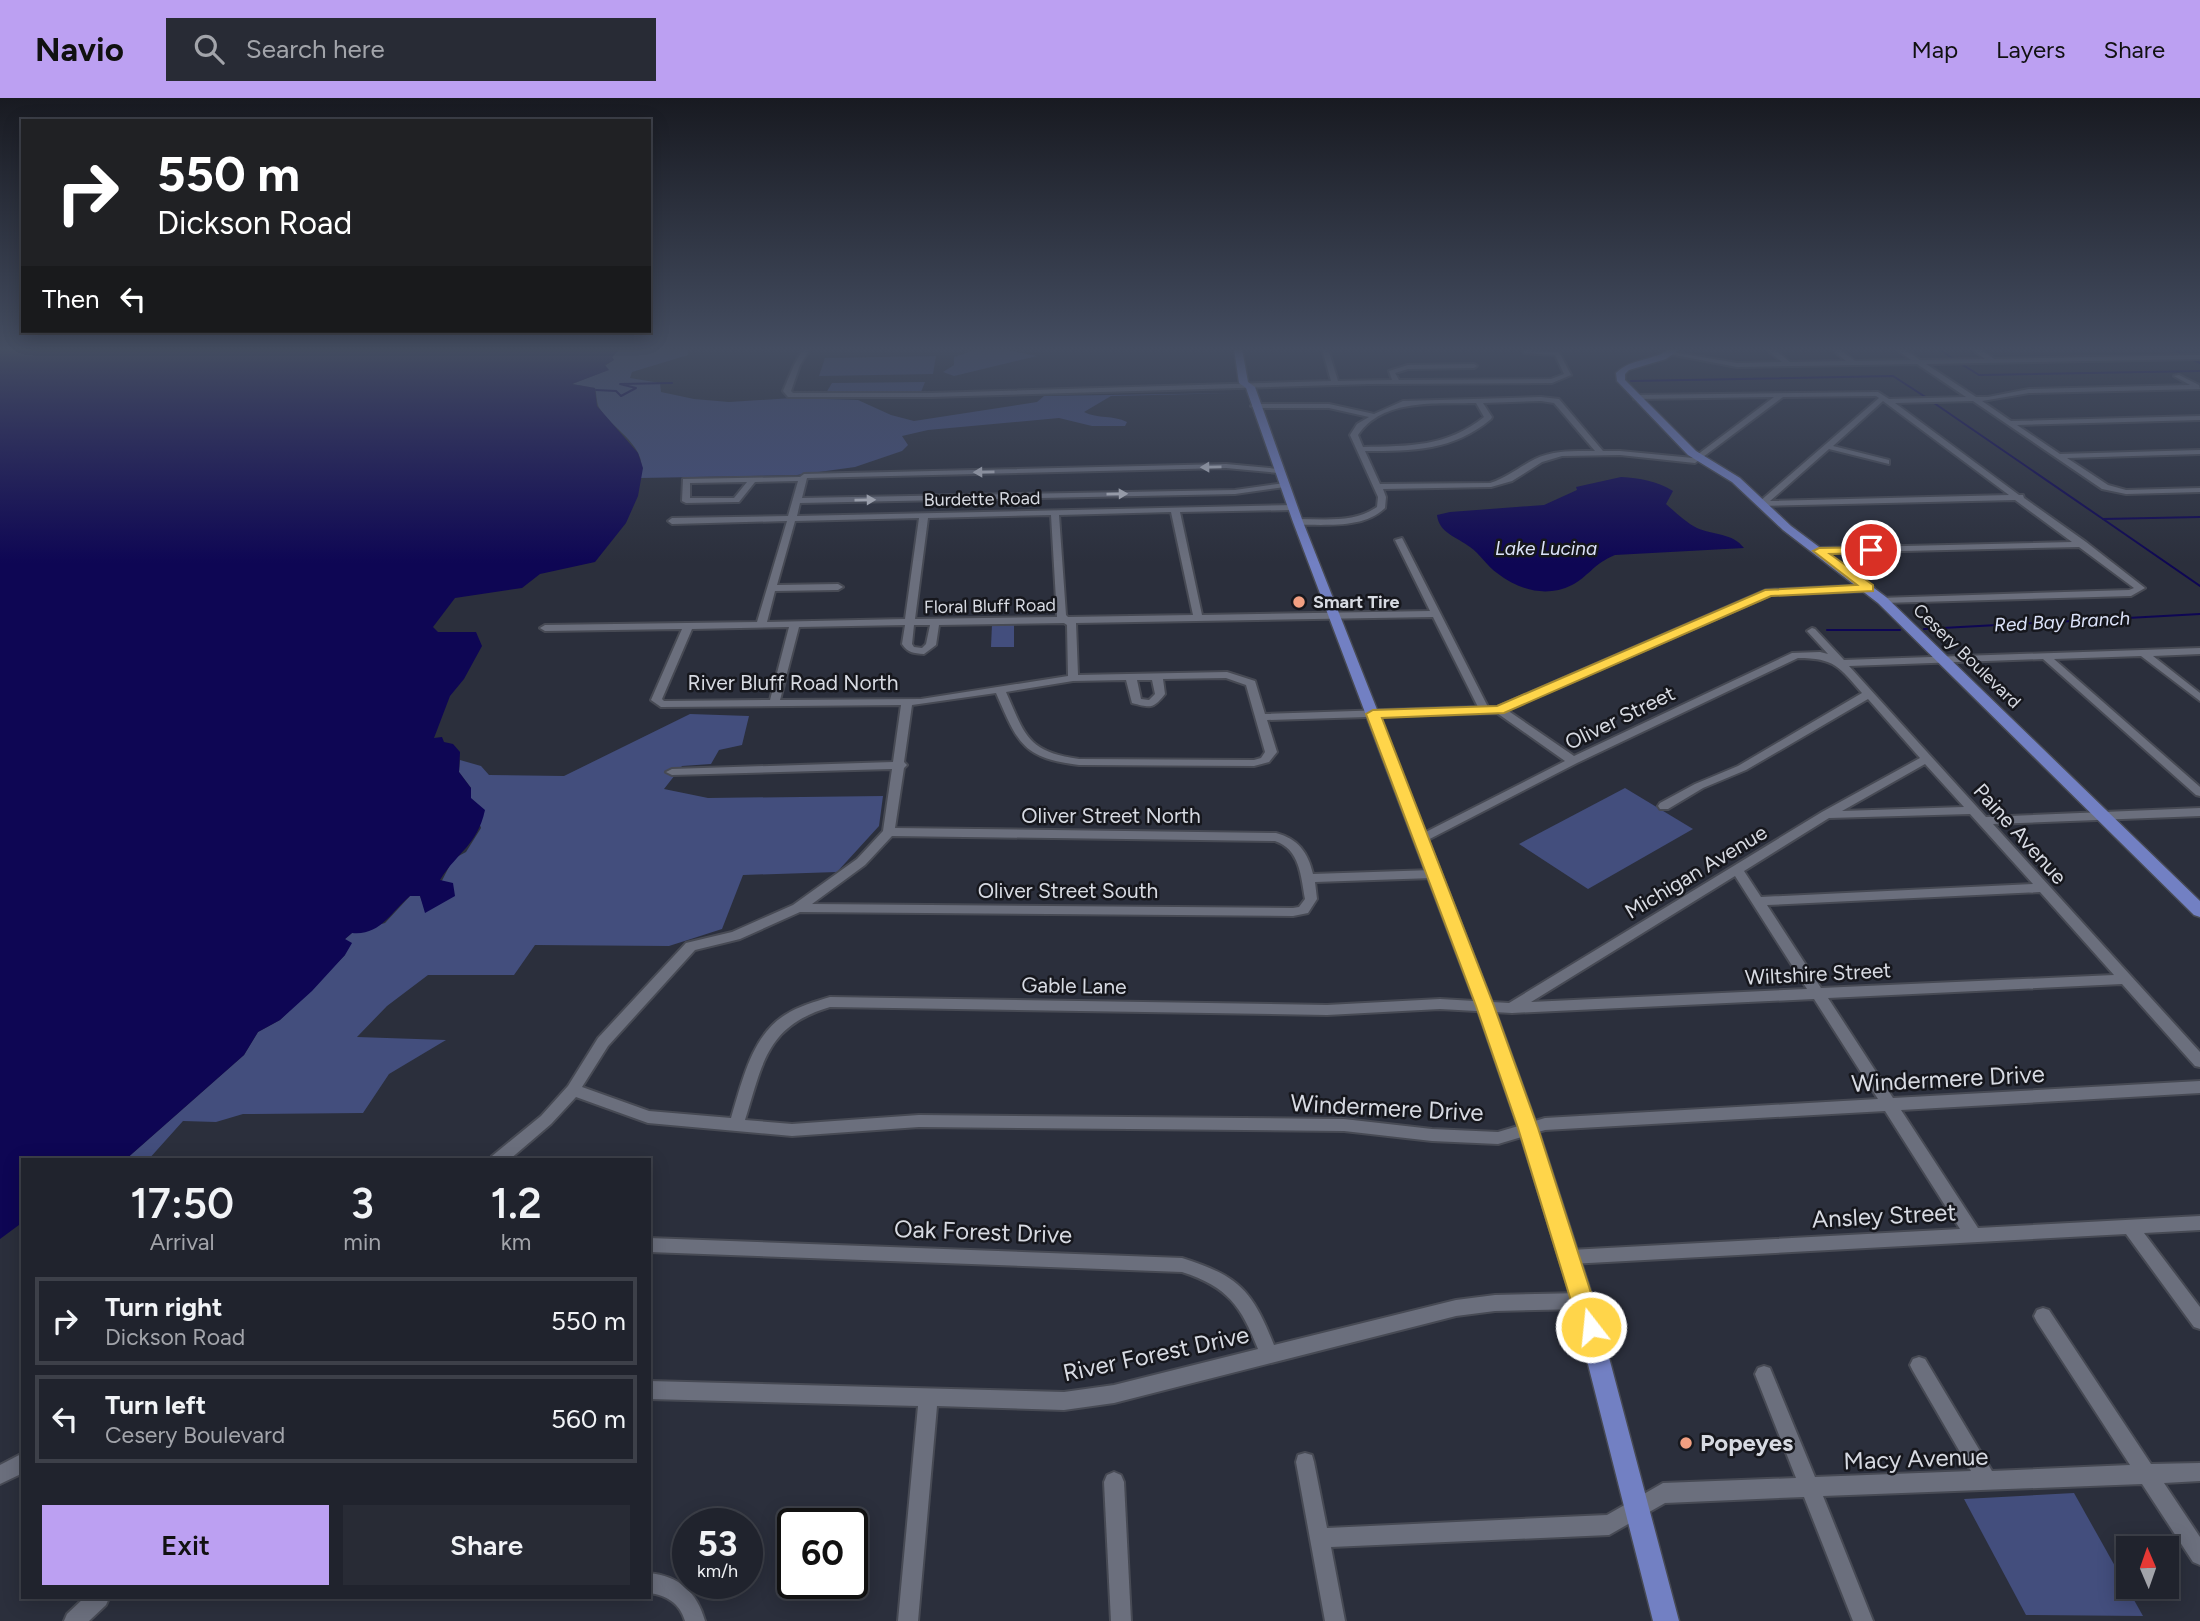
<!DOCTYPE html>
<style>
body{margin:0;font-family:Figtree,sans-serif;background:#282b35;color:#f1f3f6;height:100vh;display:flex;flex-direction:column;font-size:26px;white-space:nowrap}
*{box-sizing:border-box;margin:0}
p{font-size:23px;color:#a2a4aa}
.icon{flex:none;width:38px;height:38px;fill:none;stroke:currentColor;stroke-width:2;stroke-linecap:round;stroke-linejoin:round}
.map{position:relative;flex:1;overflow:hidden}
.panel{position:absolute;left:21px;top:1060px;width:630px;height:441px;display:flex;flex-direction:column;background:#20232d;border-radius:0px;box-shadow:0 4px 18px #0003,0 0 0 2px #3d4049}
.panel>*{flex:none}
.banner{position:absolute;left:21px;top:21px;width:630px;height:214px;border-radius:0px;box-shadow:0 4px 18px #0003,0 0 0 2px #3d4049;background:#202124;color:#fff;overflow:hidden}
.needle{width:46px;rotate:358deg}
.buttons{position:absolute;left:2116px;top:1438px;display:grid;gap:14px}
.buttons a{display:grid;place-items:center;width:63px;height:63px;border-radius:0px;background:#20232d;box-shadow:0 4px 18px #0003,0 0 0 2px #3d4049;font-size:35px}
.speed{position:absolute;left:672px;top:1410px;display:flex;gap:14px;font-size:35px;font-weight:700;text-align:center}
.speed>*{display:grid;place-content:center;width:91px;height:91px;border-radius:50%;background:#20232d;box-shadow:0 4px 18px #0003,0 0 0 2px #3d4049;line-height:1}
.speed small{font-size:18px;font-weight:400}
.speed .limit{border:4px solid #111;border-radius:10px;background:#fff;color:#111}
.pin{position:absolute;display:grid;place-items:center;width:60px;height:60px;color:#fff;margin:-30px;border:4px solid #fff;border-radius:50%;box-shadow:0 2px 7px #0007}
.me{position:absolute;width:77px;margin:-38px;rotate:344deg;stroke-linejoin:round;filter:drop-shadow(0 0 5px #0008)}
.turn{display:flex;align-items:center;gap:24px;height:147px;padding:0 21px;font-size:32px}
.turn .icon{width:91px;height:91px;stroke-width:2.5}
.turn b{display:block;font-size:49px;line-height:60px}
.then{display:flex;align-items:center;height:66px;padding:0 21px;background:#0003;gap:14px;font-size:26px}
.eta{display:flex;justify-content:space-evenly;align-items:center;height:119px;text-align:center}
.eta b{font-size:42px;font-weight:600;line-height:49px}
.primary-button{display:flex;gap:14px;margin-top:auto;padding:14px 21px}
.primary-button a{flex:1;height:80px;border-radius:0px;background:#bca0f2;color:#111;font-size:28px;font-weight:600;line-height:80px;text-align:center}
.primary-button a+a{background:#282b35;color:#f1f3f6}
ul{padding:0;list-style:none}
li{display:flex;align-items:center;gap:21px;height:88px;margin:0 14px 10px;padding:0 7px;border:4px solid #3d4049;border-radius:0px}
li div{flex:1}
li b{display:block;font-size:26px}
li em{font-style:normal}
header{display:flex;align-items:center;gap:42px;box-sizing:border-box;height:98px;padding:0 35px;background:#bca0f2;color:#111}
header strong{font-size:33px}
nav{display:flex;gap:38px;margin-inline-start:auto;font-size:24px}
.search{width:490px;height:63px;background:#282b35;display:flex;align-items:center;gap:18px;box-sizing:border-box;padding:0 24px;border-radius:0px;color:#a2a4aa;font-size:26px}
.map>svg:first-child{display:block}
</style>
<header>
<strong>Navio</strong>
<div class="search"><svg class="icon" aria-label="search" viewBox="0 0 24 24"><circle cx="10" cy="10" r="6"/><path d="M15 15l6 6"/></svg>Search here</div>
<nav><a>Map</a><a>Layers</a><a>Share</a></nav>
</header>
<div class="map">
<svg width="2200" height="1523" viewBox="0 0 2200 1523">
<rect width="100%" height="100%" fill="#2b2f3c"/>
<g fill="#434e7d">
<path d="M620,251h68v6l-56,17 -2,6 30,5 1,9 33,7 35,3 63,-4 66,2 33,15 23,6 123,-19 7,-6 194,-3 -127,3 -27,16c14,7 29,3 43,10l-2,4h-33l-33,-8 -131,12 -26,6 6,9 -6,6 -47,16 -58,8 -157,3c10,-31 -26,-47 -40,-69 -4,-5 -3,-14 -5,-21l-23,-4 36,-14 -3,-4 9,-6 -2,-3z"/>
<path d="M978,251h25l34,7 -83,20 -11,-4 11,-7v-8z"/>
<path d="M936,258l-3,18 -114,2 6,-18z"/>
<path d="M925,284l-4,10 -95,1 6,-10z"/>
<path d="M992,526h22v23h-23z"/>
<path d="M690,616l59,2 -7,29 -23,5 -8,14 -29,2 -18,23 44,9 175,-2 -4,30 -42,46 -94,3 -21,54 -53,17 -134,-1 -21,30h-86l-41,31 -30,31 89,3 -57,34 -26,39 -120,1 -27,8 -33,-1 -35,39h-23l119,-105 14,-23 22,-12 65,-65v-16l7,-6 33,-10 25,-27h10l6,16 27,-53 13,-7 15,-24 -11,-30 1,-10 -12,-16 1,-12 21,6 8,9 75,1z"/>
<path d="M1625,690l68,41 -105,60 -69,-45z"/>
<path d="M2074,1395l69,123 -117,-1 -62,-116z"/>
</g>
<g fill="#0e0654">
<path d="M0,251h620l-8,8 2,3 -9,5 4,5 -37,14 23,4 2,18 41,47 5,15 -5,28 -12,27 -31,39 -55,12 -18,14 -67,10 -22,29 5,5h38l6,14 -18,33 -14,17 -16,42 8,-1 2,5 9,2 7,8 -1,20 12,16v10l14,12c-8,36 -27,41 -45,70l13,3 2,13 -30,17 -5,-17h-10c-19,16 -30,40 -58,37l-7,6 7,4 -7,12 -33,36 -32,29 -22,12 -14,23 -119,105h-102v62l-23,17z"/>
<path d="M1621,379c19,1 36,4 52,14l-7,13c9,8 21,19 31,24 16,7 36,5 47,20l-129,7c-22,9 -27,22 -43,30 -26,13 -53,5 -75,-12 -10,-7 -17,-19 -27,-26 -13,-10 -31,-14 -33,-32l13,-3 94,-7 33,-15 -1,-3z"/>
</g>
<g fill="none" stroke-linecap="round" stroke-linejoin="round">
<g stroke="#0e0654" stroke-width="2">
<path d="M1939,251l13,9"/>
<path d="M2173,251l13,7"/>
<path d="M2192,261l8,4"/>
<path d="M1958,264l21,13 221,-4"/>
<path d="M1631,283l262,-5 34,22"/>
<path d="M596,292l20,1 5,5 15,-8 -16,-4 52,-1"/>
<path d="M1934,305l169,116"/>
<path d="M2200,419l-97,2 97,67"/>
<path d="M1924,531l276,-15"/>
<path d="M1827,532h73"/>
</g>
<defs>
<g id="minor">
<path d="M803,251h7l-10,16 -9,26 2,2h138l400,-12 -9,-32h6l10,32 54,-1 -3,-9 19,-6 66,-1 3,2 -3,2 -66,1 -13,4 4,7 152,-1 13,-5 -9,-19 -31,-2v-2l2,-1 33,2 12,23 -19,8 -183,1 -438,13h-143l-5,-6 11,-26z"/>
<path d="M1766,251h8l16,13 56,-1 -15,-12h8l16,12 56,-1 -15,-11h8l16,11 65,-1 -13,-10h8l14,10 206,-4v4l-274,5 50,33h12l41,-8 161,-4 -16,-9 5,-1 20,10 1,4 -171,4 -47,8 29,20 189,-5v4l-183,5 43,29 140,-4v4l-133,4 41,27 18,5 74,-2v4l-74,2 -24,-5 -129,-88 -78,2 124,92h4l1,3 62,44 59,46 -14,8 -249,7 -3,-1v-4l250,-8 5,-2 -55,-41 -263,6 -1,-2 4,-3 253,-6 -57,-42 -256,6v-4l120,-104 -3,-2 -93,1 -88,66 -75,-8 -58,1 -20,6 -30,19 -21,6 -108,2 3,8 -1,11c-22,21 -58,16 -87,17l-4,-3 4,-3c27,0 56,4 79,-12l1,-10 -28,-62 7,-11 12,-7 -40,-9h-74l-4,-2 4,-2h74l45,10 29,-13 138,-4 18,2 44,52h17l73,7 81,-61 -137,2h-3v-4l244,-3 11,7 77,-2 -49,-33 -180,3 -68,-13 3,-2 65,11 45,-1zM1541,303l13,2 41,48c-20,0 -42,-1 -60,8 -16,8 -27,18 -45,24l-110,1 -15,-33c48,0 88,0 126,-32l1,-2 -9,-14zM1883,303l126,94 -239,6 59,-52 60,15v-4l-56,-14zM1476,305l8,14c-37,30 -75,29 -121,30l-5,-12c25,-37 79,-31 118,-32z"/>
<path d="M1226,366l53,5 4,2 -4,2 -53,-5 -419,10 -5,20 433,-8 50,-7 4,2 -4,2 -50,7 -435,9 -3,13 499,-11v4l-3,1 -113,2 22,103 228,-4 -35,-71 7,-2 86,169h9l269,-117 103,-5 5,3 -5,3 -98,4 -264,115 67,46 218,-103 28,-1 8,2 -21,-23 5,-3 3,1 29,31 356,-12v6l-47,2 47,37v8l-59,-45 -87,3 146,128v9l-4,-1 -153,-136 -194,7 137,151 214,-9v8l-207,8 207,228v15l-5,-1 -73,-82 -294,14 65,100 307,-17v12l-299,17 77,118 222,-12v14l-56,3 56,74v22l-6,-2 -68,-93 -556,30 -6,-2 -2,-5 2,-5 6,-2 390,-21 -75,-118 -340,19 -47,14 -66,-3 -88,-10 -425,-4 -127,9 -144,-13 -72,-26 -25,27 -42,36h-19l2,-4 49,-40 27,-30 30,-48 88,-95 46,-11 61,-27 64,-46 26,-28 9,-62 -220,6 -6,-3 6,-3 221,-7 8,-57 -240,2 -10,-7 31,-71 -137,2 -5,-3 5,-3 212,-3 30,-101 -115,3 -4,-3 4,-3 116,-2 10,-35 -43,1 -16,20h-3l-50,1 -4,-2 1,-22 117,-2 4,-3zM747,384l-13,16h-44v-15zM1171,414l22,103 -125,2 -2,-2 -7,-100zM1051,417l6,102 -142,2 13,-101zM919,420l-14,101 -138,3 8,-31 63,-1 5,-3 -5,-3 -61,1 18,-64zM1433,519l45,90 -213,7 -10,-33 -28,-9 -149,3 -2,-52zM1064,525l3,2 1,51 -147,23 -141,1 19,-73 106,-2 -3,19c6,9 11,9 22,10l12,-9 3,-20zM914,527h16l-4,19 -4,4 -8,-1 -2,-3zM789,529l-19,73 -106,1 -2,-2 30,-70zM1798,560c37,0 41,9 64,35l-124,73 -43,18 -35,19 -2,3 2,3h8l35,-21 43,-18 122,-71 52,59 -98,54 -313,191 -69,-4 -113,6 -497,-8c-16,5 -31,9 -45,18 -34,21 -43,68 -54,103l-82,-7 -67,-24 26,-41 87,-96 45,-11 60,-27 493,4 15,-3 9,-14 -2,-17 118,-4 6,-4 -6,-4 -120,4c-5,-22 -15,-35 -37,-41l-381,-5 9,-60 3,-3 -3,-3 8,-57 84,-12c22,50 26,65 83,72l175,1 15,-4 8,-10 -10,-32 230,-7 68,48 -149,76 -2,3 6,4 157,-81zM1226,580l20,7 19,67 -4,6 -7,2 -175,-1c-52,-7 -54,-24 -73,-67l67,-11 53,-1 6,23c19,5 21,6 33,-9l-2,-15zM1137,582h15l3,14 -6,6 -8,-1zM1925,666l39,43 -122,4zM1970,716l63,70 -272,13 -17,-26 85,-53zM892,738l383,5c25,8 26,36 30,58l-6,8 -6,1 -481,-4 53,-39zM1735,778l72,113 -276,13zM2040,794l74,83 -293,13 -54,-83zM1814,901l64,100 -333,19 -47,14 -66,-3 -88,-10 -425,-4 -127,9 -47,-4c18,-57 21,-94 85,-113l497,8 113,-6 72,4z"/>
<path d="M649,1140l533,20c57,18 70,32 92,87l182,-45 39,-5 88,-2 6,3 3,5 -3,5 -6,3 -88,2 -39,5 -342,87 -50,7 -127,-4 -19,215h-20l20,-215 -269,-7v-18l415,11 50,-7 144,-36c-17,-43 -30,-62 -76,-77l-533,-20z"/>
<path d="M2043,1210l6,2 102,154 49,-1v18l-36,2 36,54v28l-7,-3 -51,-78 -319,12 50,125h-20l-49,-124 -139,6 -56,32 -278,12 14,74h-20l-29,-159 2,-7 7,-2 7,2 2,7 13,66 280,-13 56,-32 133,-5 -41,-104 3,-6 6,-2 6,2 45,109 156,-6 -58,-100 -3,-6 3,-6 6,-2 6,2 67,112 138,-6 -93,-143 -3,-6 3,-6z"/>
<path d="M23,1355v20l-23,11v-19z"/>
<path d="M1114,1374l7,3 3,7 7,139h-20l-7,-139 3,-7z"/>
<path d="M649,1475c30,3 48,19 56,48h-20c-5,-18 -19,-26 -36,-28z"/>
<path d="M84,1500h25l-3,7 -17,16h-25l3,-7z"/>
</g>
<g id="major">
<path d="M1234,251h8l6,33 7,5 48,135 191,484 44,122 56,173 85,320h-26l-81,-320 -54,-173 -42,-122 -183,-484 -47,-134 -7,-5z"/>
<path d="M1670,251h10l-14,10 -37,11 -4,4v6l71,71 44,27 51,48 95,71 314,304v16l-6,-2 -316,-312 -95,-73 -51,-48 -44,-27 -71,-74 -1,-8c15,-15 37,-12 54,-24z"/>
</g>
</defs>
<use href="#minor" stroke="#474a54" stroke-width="4"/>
<use href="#major" stroke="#474a54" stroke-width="3"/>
<use href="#minor" fill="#6b6f7d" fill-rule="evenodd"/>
<use href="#major" fill="#7280c3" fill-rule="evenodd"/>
</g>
<defs><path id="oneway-solid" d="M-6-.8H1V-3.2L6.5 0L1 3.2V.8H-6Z" transform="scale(1.75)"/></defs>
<g fill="#bcbfc9">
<use href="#oneway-solid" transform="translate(1211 369) rotate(179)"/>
<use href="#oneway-solid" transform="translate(984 374) rotate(179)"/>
<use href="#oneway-solid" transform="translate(1117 396) rotate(-1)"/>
<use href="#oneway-solid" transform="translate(865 402) rotate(-1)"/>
</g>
<linearGradient id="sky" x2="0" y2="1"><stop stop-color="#181a21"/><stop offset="0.54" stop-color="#444d61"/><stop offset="1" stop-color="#444d61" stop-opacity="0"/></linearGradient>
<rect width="2200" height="465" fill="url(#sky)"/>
<path fill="#ffd54a" stroke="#a68a30" stroke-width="2" d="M1875,449v5l-4,1 -41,1 43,31v6l-102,5 -267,117 -122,5 112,288 44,122 64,199 -3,8 -8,3 -8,-3 -4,-8 -61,-199 -42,-122 -110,-292 7,-4 124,-4 268,-116 92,-5 -44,-34 6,-3z"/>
<g fill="#f3a082" stroke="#16171d" stroke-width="2.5">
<circle cx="1299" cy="504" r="7"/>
<circle cx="1686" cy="1345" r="7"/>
</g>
<g text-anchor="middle" stroke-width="5" stroke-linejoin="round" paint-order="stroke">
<g font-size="18" fill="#d7dae2" stroke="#16171d">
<text transform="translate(982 401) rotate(-1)" y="6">Burdette Road</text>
<text transform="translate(990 508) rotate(-1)" y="6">Floral Bluff Road</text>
<text transform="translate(1967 558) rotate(44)" y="6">Cesery Boulevard</text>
</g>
<g font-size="18" font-weight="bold" fill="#d7dae2" stroke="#16171d" text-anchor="start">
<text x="1313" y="510">Smart Tire</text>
</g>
<g font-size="19" font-style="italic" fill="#dce3fa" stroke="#16171d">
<text x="1546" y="457">Lake Lucina</text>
<text transform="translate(2062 523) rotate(-3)" y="7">Red Bay Branch</text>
</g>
<g font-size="21" fill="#d7dae2" stroke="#16171d">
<text x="793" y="592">River Bluff Road North</text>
<text transform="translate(1620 620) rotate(-26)" y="7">Oliver Street</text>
<text x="1111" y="725">Oliver Street North</text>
<text transform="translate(2020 736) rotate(48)" y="7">Paine Avenue</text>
<text transform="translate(1696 774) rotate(-31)" y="7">Michigan Avenue</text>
<text x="1068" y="800">Oliver Street South</text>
<text transform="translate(1818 876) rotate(-3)" y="7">Wiltshire Street</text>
<text transform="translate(1074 888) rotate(1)" y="7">Gable Lane</text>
</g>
<g font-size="24" fill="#d7dae2" stroke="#16171d">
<text transform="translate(1948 981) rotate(-3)" y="8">Windermere Drive</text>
<text transform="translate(1387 1010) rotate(3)" y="8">Windermere Drive</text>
<text transform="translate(1884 1118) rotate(-3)" y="8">Ansley Street</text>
<text transform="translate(983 1134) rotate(2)" y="8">Oak Forest Drive</text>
<text transform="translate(1156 1256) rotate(-12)" y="8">River Forest Drive</text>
<text transform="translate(1916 1361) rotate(-2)" y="8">Macy Avenue</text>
</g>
<g font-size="24" font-weight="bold" fill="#d7dae2" stroke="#16171d" text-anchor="start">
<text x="1700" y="1353">Popeyes</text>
</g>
</g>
</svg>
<div class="buttons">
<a><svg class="needle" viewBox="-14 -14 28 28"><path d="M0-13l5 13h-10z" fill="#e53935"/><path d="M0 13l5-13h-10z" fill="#a2a4aa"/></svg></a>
</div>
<div class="speed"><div>53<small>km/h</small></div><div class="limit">60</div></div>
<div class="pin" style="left:1871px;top:452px;background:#d93025"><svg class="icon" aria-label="arrive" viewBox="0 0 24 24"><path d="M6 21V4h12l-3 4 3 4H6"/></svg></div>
<svg class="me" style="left:1591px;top:1229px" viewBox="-20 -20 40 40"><circle r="17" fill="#ffd54a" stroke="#fff" stroke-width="3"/><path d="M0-11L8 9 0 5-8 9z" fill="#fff"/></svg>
<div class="banner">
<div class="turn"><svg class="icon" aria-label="right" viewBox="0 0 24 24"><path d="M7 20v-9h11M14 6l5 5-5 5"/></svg><div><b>550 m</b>Dickson Road</div></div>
<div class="then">Then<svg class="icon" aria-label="left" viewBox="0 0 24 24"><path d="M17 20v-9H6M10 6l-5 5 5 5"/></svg></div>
</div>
<section class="panel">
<div class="eta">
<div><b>17:50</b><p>Arrival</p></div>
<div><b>3</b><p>min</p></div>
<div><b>1.2</b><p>km</p></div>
</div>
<ul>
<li><svg class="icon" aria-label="right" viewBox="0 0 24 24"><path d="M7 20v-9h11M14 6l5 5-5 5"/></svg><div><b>Turn right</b><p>Dickson Road</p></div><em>550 m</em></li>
<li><svg class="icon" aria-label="left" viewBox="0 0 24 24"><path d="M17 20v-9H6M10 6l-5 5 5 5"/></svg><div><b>Turn left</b><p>Cesery Boulevard</p></div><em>560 m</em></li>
</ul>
<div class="primary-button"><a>Exit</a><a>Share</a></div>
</section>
</div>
